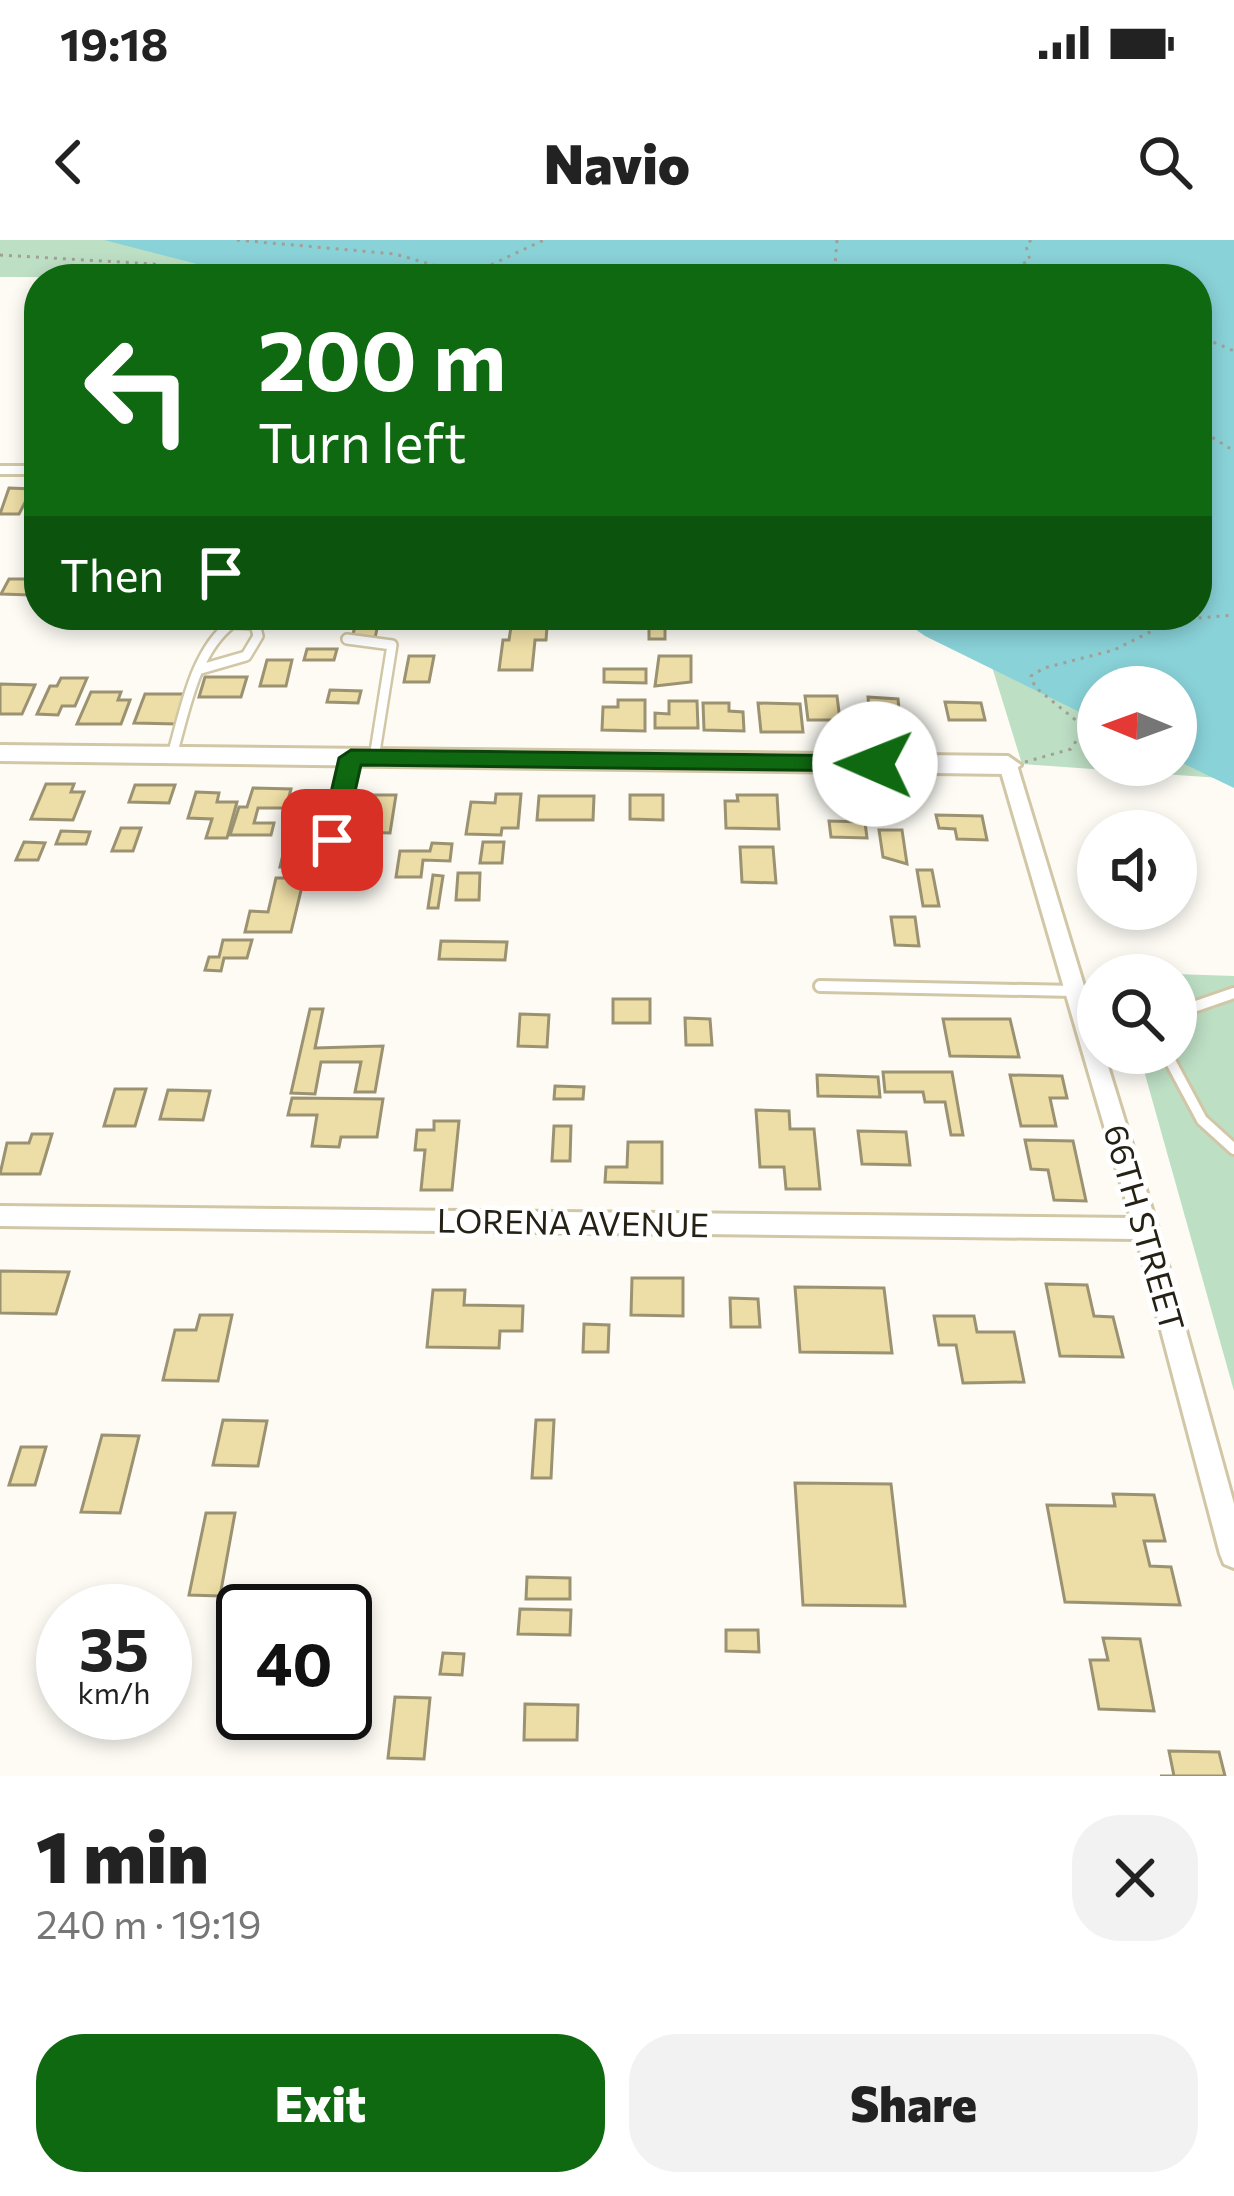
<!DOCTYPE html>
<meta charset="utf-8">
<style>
body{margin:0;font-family:Commissioner,sans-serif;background:#f2f2f2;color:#222;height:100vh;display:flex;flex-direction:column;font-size:45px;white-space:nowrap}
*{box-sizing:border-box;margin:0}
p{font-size:39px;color:#767676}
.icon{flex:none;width:66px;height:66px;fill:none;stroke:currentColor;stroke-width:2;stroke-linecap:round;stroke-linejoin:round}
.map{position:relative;height:1536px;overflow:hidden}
.side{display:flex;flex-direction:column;background:#fff;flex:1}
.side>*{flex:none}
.hud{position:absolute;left:24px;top:24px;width:1188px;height:366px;border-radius:48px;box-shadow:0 6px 18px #0003;background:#0f6911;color:#fff;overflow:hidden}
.needle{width:78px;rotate:271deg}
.fabs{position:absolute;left:1077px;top:426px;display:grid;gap:24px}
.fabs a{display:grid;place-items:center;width:120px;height:120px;border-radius:50%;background:#fff;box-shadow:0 6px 18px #0003;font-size:60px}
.speed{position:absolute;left:36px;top:1344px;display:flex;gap:24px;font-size:60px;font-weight:700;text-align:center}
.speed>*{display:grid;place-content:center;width:156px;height:156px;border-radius:50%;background:#fff;box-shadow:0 6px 18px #0003;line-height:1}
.speed small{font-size:30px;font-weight:400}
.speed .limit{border:6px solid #111;border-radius:18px;background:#fff;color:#111}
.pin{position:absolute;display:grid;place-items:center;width:102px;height:102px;color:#fff;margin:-51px;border-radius:24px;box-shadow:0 6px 18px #0006}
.me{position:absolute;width:132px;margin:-66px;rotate:271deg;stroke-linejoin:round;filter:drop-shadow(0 0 9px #0008)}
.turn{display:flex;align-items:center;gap:42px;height:252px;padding:0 36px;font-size:54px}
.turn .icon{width:156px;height:156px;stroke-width:2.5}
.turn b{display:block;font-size:84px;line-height:102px}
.then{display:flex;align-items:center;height:114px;padding:0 36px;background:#0003;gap:24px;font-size:45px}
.round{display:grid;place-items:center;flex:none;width:126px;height:126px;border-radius:48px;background:#f2f2f2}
.headline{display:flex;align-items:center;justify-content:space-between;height:204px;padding:0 36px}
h1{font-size:72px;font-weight:800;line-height:90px}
.button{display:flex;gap:24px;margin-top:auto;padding:24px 36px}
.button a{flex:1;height:138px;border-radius:48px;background:#0f6911;color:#fff;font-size:48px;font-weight:800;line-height:138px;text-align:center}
.button a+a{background:#f2f2f2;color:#222}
.status{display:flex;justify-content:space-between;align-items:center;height:84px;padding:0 60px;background:#fff;direction:ltr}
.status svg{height:33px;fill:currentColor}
header{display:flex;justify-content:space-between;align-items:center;height:156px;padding:0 36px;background:#fff;font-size:54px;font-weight:800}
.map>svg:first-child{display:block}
</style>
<div class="status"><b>19:18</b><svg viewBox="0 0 49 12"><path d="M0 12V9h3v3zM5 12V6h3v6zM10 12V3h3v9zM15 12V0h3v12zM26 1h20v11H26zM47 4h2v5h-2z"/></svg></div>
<header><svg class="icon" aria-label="back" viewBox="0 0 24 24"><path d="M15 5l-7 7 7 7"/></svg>Navio<svg class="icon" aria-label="search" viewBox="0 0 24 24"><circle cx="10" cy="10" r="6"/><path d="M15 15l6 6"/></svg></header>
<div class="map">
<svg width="1234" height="1536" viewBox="0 0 1234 1536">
<rect width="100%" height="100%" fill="#fdfbf4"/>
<g fill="#bddfc4" fill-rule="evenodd">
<path d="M0,0h1234v539l-212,-15 -46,-149h221v-336l-1197,-2zM1098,447h78v78h-78z"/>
<path d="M1116,732l118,4v415l-95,-338h37v-78z"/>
</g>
<path fill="#89d2d8" d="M104,0h1130v548l-58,-28v-73h-78v34l-173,-85 -30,-21h302v-336h-942z"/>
<g fill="#eddda6" stroke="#9b9272" stroke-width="3">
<path d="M9,248l23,1 -13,25h-19z"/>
<path d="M9,339h30l-8,16 -30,-1z"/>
<path d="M345,375h35l-5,23h-23l6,-23z"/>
<path d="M523,375h34l-1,12h-9l-1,13h-11l-3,30h-33l4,-30h6l2,-13h11z"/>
<rect x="649" y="375" width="16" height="24"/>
<path d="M307,409h30l-3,11h-30z"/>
<path d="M409,416h25l-5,26h-25z"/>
<path d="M659,416h32v26l-36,4z"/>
<path d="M267,420h25l-6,26h-26z"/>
<path d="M604,429h42v14l-42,-1z"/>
<path d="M205,437h42l-6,20h-42z"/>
<path d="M61,438h26l-12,28h-13l-4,9 -21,-1 13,-28h7z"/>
<path d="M0,444l35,1 -13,29h-22z"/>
<path d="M330,450l31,1 -3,12 -31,-1z"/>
<path d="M91,452h30l-3,8h12l-9,24h-44z"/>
<path d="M145,454h42l-10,30 -43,-1z"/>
<path d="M805,456h32l3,24h-32z"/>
<path d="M868,457l30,2 3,31 -30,-1z"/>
<path d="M618,460h27v31l-43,-1 1,-23h15z"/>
<path d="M669,461h28l1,27h-43v-15l14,1z"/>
<path d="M945,462l36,1 4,17h-36z"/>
<path d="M703,463h26v8l14,1 1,19 -40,-1z"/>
<path d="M758,463l42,1 3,28h-42z"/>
<path d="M46,544h28l-3,8h13l-11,28 -42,-1z"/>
<path d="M135,545h40l-6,18 -40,-1z"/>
<path d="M253,548l38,1 -5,19h-28l-4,15h20l-3,12h-41l9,-28h8z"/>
<path d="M196,552l23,1 -2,9h20l-10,36h-21l6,-19 -24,-1z"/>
<path d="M301,553l31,5 -2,10h-15l-2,7h-17z"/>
<path d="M496,554h25l-3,34h-16l-1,7 -35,-1 5,-32 24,1z"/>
<path d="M367,555h29l-6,38 -31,-1z"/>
<path d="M630,555h33v25l-33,-1z"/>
<path d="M737,555h40l2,34 -53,-1 -1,-27h13z"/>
<path d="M539,556h55l-1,24h-56z"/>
<path d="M936,575l46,1 5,24 -30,-1 -2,-10 -16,-1z"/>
<path d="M829,581l36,1 2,16 -36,-1z"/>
<path d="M121,588h20l-8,23h-21z"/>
<path d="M879,590h23l5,34 -24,-7z"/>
<path d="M61,591l29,1 -4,12h-30z"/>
<path d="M24,602l21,1 -7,17h-22z"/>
<path d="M483,602h21l-2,21h-22z"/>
<path d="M432,603l20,1 -2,17 -27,-1 -2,17h-25l4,-26h30z"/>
<path d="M285,606l44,1 -5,20h-44z"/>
<path d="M740,607h33l3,36 -34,-1z"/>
<path d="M917,630h15l7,36h-16z"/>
<path d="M458,633h22l-1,27h-23z"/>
<path d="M433,635l10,1 -5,32h-10z"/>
<path d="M276,638h28l-13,54h-46l5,-21 18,1z"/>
<path d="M891,677h24l4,29 -24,-1z"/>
<path d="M223,700h29l-5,18h-23l-3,13 -16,-1 4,-13h10z"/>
<path d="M441,701l66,1 -2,18 -66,-1z"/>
<rect x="613" y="759" width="37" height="24"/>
<path d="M310,769h13l-8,39 68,-2 -8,46h-20l6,-30h-40l-6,32 -24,-1z"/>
<path d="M520,774l29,1 -2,32 -29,-1z"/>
<path d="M685,778l25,1 2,26h-26z"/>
<path d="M943,779h67l9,38 -69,-1z"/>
<path d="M883,832h69l11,63h-12l-6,-33h-20l-2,-10h-38z"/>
<path d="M817,835l61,2 2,20 -62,-1z"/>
<path d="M1010,835l52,1 5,22h-17l6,28h-35z"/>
<path d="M555,846l29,1 -1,12h-29z"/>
<path d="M115,849h31l-11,37h-31z"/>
<path d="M168,850l42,1 -7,29 -43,-1z"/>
<path d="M292,858l91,1 -6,38h-36l-2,10 -27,-1 5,-31h-29z"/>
<path d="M756,870l33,1 1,18h24l6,60h-34l-2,-22h-24z"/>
<path d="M434,881h25l-7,69h-31l4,-40h-10l2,-20h17z"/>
<path d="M554,886h17l-1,35h-18z"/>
<path d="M858,891l48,1 4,33 -48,-1z"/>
<path d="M32,894h20l-12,40h-40l7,-31h22z"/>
<path d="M1025,900l48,1 13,60 -32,-1 -6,-30 -17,-1z"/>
<path d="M628,902h34v41l-57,-1 1,-15h21z"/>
<path d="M0,1031l69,1 -13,42 -56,-1z"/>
<path d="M632,1038h51v38l-52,-1z"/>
<path d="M1046,1044l41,1 7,31 19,1 10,40 -63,-1z"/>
<path d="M795,1047l89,1 8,65 -92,-1z"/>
<path d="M433,1050h32l-1,15 59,1 -1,25h-22l-1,17 -72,-1z"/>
<path d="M730,1058l28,1 2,28h-29z"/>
<path d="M200,1075h32l-14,66 -55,-1 12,-50h21z"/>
<path d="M934,1076h40l3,16h37l10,50 -61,1 -7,-38h-17z"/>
<path d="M584,1084l25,1 -1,27h-25z"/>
<path d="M223,1180l44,1 -9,45 -45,-1z"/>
<path d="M536,1180h18l-3,58h-19z"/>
<path d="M102,1195l37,1 -19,77 -39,-1z"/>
<path d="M21,1207h25l-11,38h-26z"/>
<path d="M795,1243l96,1 14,122 -102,-1z"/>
<path d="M1113,1254l41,1 11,46h-21l6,25 21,1 9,38 -115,-3 -18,-97 68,1z"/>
<path d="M206,1273h29l-15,83 -31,-1z"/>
<path d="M527,1337l43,1v21h-44z"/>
<path d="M520,1369l51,1 -1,25 -52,-1z"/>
<path d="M726,1390h32l1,22 -33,-1z"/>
<path d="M1103,1398l37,1 14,72 -55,-2 -9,-49h18z"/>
<path d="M443,1413l21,1 -2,21 -22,-1z"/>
<path d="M395,1457l35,1 -6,61 -36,-1z"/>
<path d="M525,1464l53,1 -1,35h-53z"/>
<path d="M1169,1511l50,1 6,24h-65h14z"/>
</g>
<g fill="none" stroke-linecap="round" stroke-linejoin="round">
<defs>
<g id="lane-far1">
<path d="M347,399l45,6 -18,113"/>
<path d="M172,515c13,-44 22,-103 60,-132l23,1 3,12 -12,20 -45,13"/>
<path d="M336,584l15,-67"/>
</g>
<g id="lane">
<path d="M323,641l14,-60"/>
<path d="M820,746l255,5"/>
<path d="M1176,773l58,-20"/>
<path d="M1166,813l36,67 32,29"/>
</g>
<g id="street">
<rect x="0" y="226" width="39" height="8"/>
<path d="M1008,519l9,6 81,267v21h6l54,176 76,275v64l-10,-4 -4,-10 -83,-315 -1137,-13v-20l1131,12 -132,-453z"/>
</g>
<path id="secondary" d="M0,505l1008,11 13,9 -13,9 -1008,-13z"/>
</defs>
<use href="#lane-far1" stroke="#d1c7a6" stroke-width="14"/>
<use href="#lane" stroke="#d1c7a6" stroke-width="16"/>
<use href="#street" stroke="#d1c7a6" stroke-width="6"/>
<use href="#secondary" stroke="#d1c7a6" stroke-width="6"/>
<g stroke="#a2a096" stroke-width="3" stroke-dasharray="3 6" stroke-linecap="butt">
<path d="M237,0l158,14 87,25"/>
<path d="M1031,0l-5,6 4,14 -16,8 27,11"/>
<path d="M0,15l154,9 44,15"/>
<path d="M483,39l3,-12 58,-27"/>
<path d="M834,39l3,-39"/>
<path d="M1197,95l37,16"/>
<path d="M1197,188l37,23"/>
<path d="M1025,522l46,-13 9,-14 -2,-13 -43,-35 -4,-11 13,-8 70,-18 60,-30 60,-5"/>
</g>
<use href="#lane-far1" stroke="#fff" stroke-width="9"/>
<use href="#lane" stroke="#fff" stroke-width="10"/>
<use href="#street" fill="#fff" fill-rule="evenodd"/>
<use href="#secondary" fill="#fff" fill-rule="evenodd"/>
</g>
<path fill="#0f6911" stroke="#0a440b" stroke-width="3" d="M351,510l524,6 12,8 -12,7 -514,-6 -17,75 -12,8 -12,-8 19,-82z"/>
<g text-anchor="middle" stroke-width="10" stroke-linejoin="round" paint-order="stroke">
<g font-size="33" fill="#252215" stroke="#fff">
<text transform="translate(573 983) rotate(1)" y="12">LORENA AVENUE</text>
<text transform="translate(1144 988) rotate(74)" y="12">66TH STREET</text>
</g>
</g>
</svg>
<div class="fabs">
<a><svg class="needle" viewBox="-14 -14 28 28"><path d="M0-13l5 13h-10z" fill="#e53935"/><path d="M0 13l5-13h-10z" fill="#767676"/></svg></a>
<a><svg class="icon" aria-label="sound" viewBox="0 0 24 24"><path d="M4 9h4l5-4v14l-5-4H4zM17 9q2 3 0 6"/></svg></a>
<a><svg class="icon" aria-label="search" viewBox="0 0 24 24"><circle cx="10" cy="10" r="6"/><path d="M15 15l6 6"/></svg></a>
</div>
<div class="speed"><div>35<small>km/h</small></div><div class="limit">40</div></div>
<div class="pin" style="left:332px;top:600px;background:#d93025"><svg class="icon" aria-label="arrive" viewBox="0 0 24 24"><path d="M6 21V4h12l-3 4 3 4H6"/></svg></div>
<svg class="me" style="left:875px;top:524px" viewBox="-20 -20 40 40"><circle r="19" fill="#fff"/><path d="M0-13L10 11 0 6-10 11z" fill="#0f6911"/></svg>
<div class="hud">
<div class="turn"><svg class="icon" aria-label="left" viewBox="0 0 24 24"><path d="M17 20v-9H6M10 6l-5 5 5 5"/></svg><div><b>200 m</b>Turn left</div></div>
<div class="then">Then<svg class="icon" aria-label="arrive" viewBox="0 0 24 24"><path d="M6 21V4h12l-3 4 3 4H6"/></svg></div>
</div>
</div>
<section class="side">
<div class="headline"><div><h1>1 min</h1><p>240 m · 19:19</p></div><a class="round"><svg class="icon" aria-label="close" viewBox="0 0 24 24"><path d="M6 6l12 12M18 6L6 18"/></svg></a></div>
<div class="button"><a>Exit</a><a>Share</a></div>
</section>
